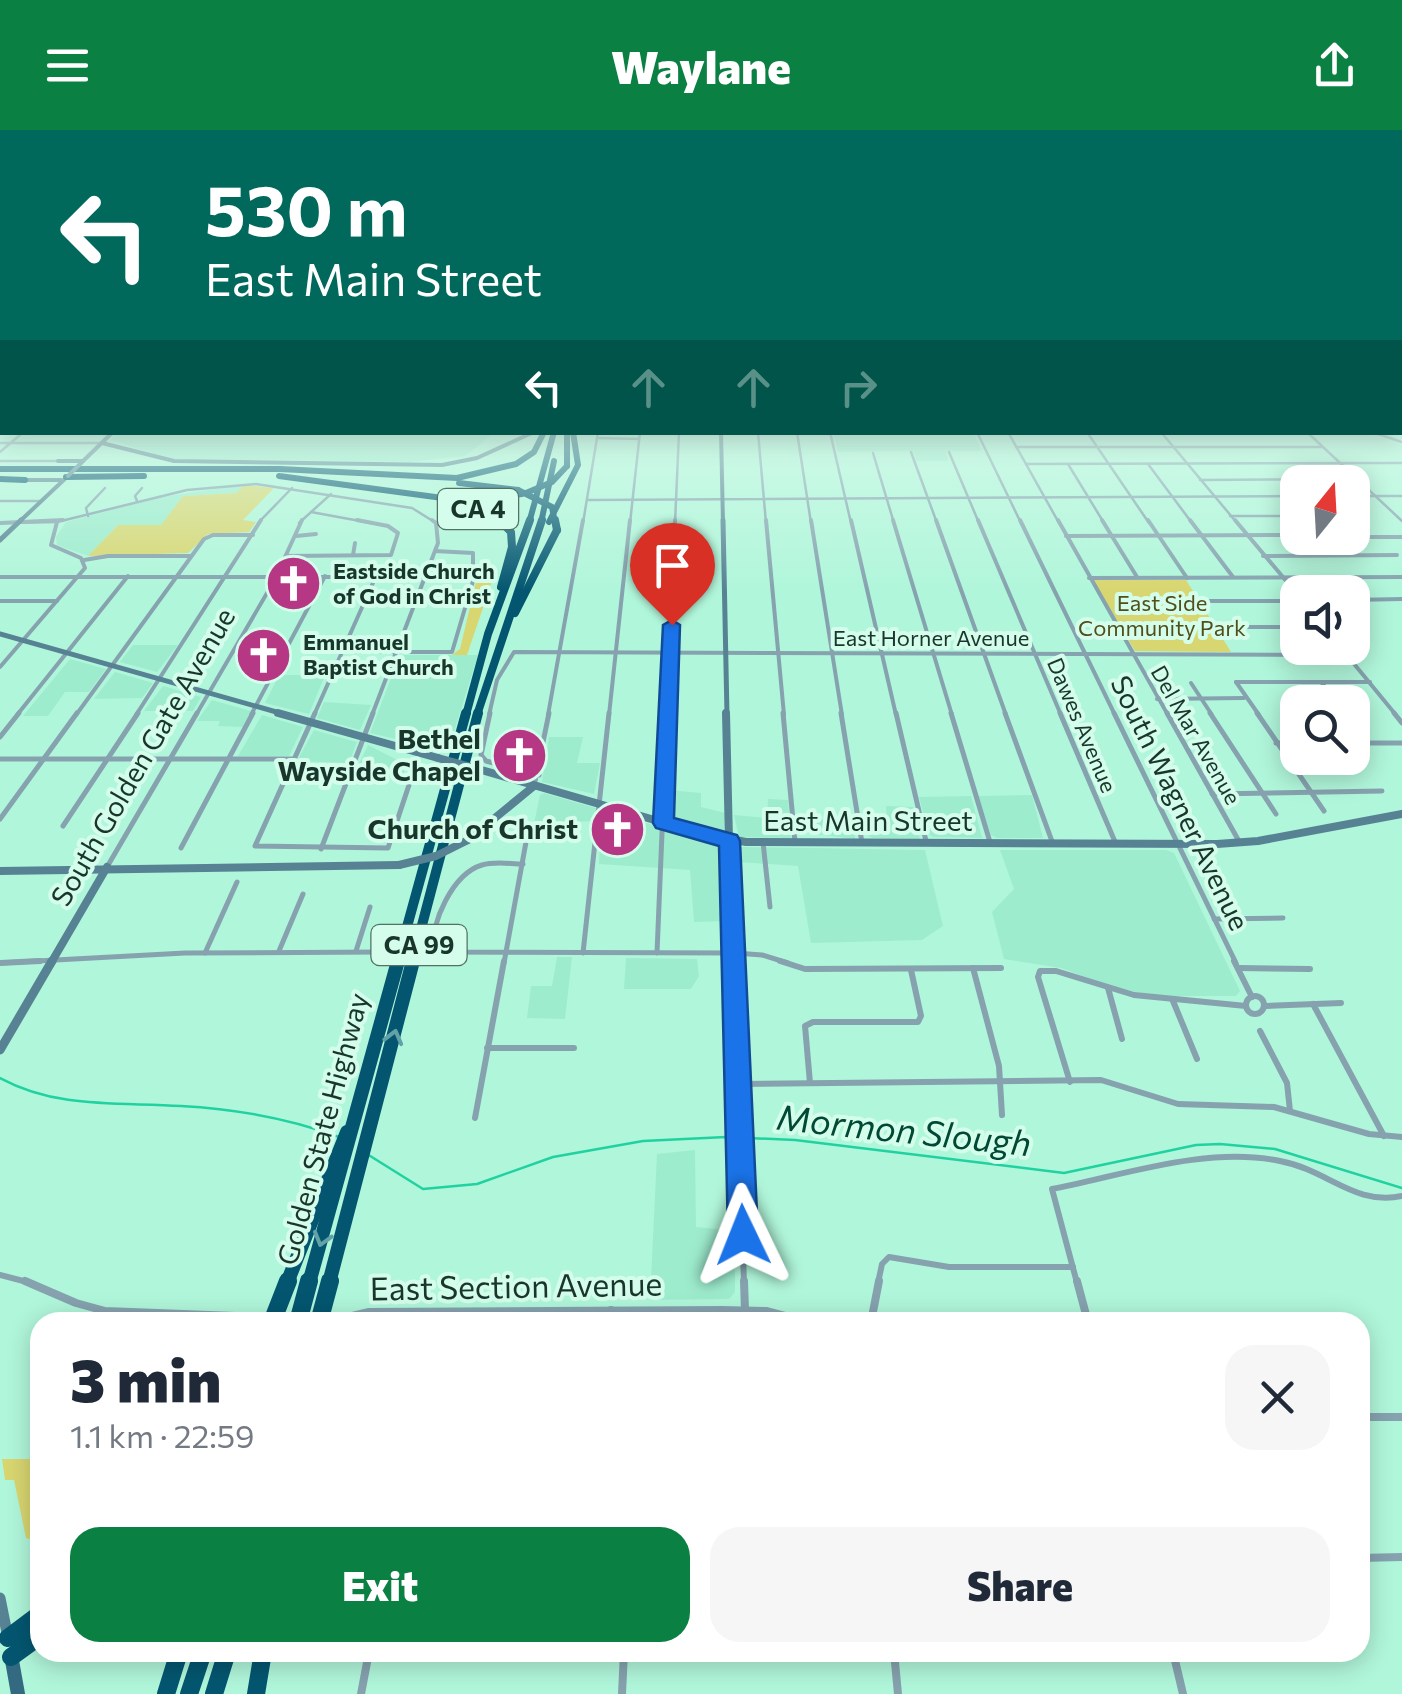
<!DOCTYPE html>
<meta charset="utf-8">
<style>
body{margin:0;font-family:Commissioner,sans-serif;background:#f6f6f7;color:#1f2937;height:100vh;display:flex;flex-direction:column;font-size:38px;white-space:nowrap}
*{box-sizing:border-box;margin:0}
p{font-size:32px;color:#747a83}
.icon{flex:none;width:55px;height:55px;fill:none;stroke:currentColor;stroke-width:2;stroke-linecap:round;stroke-linejoin:round}
.map{position:relative;flex:1;overflow:hidden}
.panel{position:absolute;left:30px;top:1182px;width:1340px;height:350px;display:flex;flex-direction:column;background:#fff;border-radius:30px;box-shadow:0 5px 25px #0003}
.panel>*{flex:none}
.top-card{position:absolute;left:0px;top:0px;width:1402px;height:305px;box-shadow:0 5px 25px #0003;background:#00695c;color:#fff;overflow:hidden}
.needle{width:65px;rotate:18deg}
.tools{position:absolute;left:1280px;top:335px;display:grid;gap:20px}
.tools a{display:grid;place-items:center;width:90px;height:90px;border-radius:20px;background:#fff;box-shadow:0 5px 25px #0003;font-size:50px}
.pin{position:absolute;display:grid;place-items:center;width:85px;height:85px;color:#fff;margin:-102px -42px;border-radius:50% 50% 50% 0;rotate:-45deg;box-shadow:0 0 10px #0007}
.pin .icon{rotate:45deg}
.me{position:absolute;width:110px;margin:-55px;rotate:358deg;stroke-linejoin:round;filter:drop-shadow(0 0 8px #0008)}
.turn{display:flex;align-items:center;gap:35px;height:210px;padding:0 40px;font-size:45px}
.turn .icon{width:130px;height:130px;stroke-width:2.5}
.turn b{display:block;font-size:70px;line-height:85px}
.lanes{display:flex;align-items:center;height:95px;padding:0 40px;background:#0003;justify-content:center;gap:50px;direction:ltr}
.lanes .off{opacity:.35}
.round{display:grid;place-items:center;flex:none;width:105px;height:105px;border-radius:30px;background:#f6f6f7}
.overview{display:flex;align-items:center;justify-content:space-between;height:170px;padding:0 40px}
h1{font-size:60px;font-weight:800;line-height:75px}
.cta{display:flex;gap:20px;margin-top:auto;padding:20px 40px}
.cta a{flex:1;height:115px;border-radius:30px;background:#0b8043;color:#fff;font-size:40px;font-weight:800;line-height:115px;text-align:center}
.cta a+a{background:#f6f6f7;color:#1f2937}
header{display:flex;justify-content:space-between;align-items:center;height:130px;padding:0 40px;background:#0b8043;color:#fff;font-size:45px;font-weight:800}
.map>svg:first-child{display:block}
</style>
<header><svg class="icon" aria-label="menu" viewBox="0 0 24 24"><path d="M4 6h16M4 12h16M4 18h16"/></svg>Waylane<svg class="icon" aria-label="share" viewBox="0 0 24 24"><path d="M12 15V3M7 8l5-5 5 5M5 13v7h14v-7"/></svg></header>
<div class="map">
<svg width="1402" height="1564" viewBox="0 0 1402 1564">
<rect width="100%" height="100%" fill="#b0f6da"/>
<g fill="#9decce">
<path d="M118,302l376,1 -29,23 -55,6 -241,-3 -58,-19z"/>
<path d="M833,303h140l9,18h-36l2,10h-31l-4,-10 -75,1z"/>
<path d="M244,355l-8,8 -53,3 -22,29h-43l-30,31 -31,-11 -1,-8 10,-15 95,-25z"/>
<path d="M133,515h45l-21,27 -37,-10z"/>
<path d="M400,525h78l-30,96 -78,-18z"/>
<path d="M70,529l36,10 -17,23h-24l-17,24h-25z"/>
<path d="M309,537l19,1 -19,46 -44,-11 14,-28h23z"/>
<path d="M115,542l38,11 -11,15 -48,1z"/>
<path d="M163,556l38,11 -8,14h-49z"/>
<path d="M212,570l39,11 -8,16 -25,-1 2,-5h-23z"/>
<path d="M324,572l47,3 -11,25 -43,-12z"/>
<path d="M262,585l41,12 -14,29h-51z"/>
<path d="M314,600l43,12 -8,21 -52,-2z"/>
<path d="M549,607h34l-6,26h23l-6,31 -52,-12z"/>
<path d="M368,615l33,17 4,14 -52,1z"/>
<path d="M669,660l32,3v14l24,6 -1,17 -12,2 -41,-12 -4,-3z"/>
<path d="M544,663l178,52 4,76 -32,1 -4,-52 -91,-6 2,-43 -38,1 -1,11h-30l8,-38z"/>
<path d="M1032,665l11,43h-46l-6,-3 -13,-39z"/>
<path d="M971,666l11,42 -49,-1 -4,-3 -10,-37z"/>
<path d="M768,669l20,1 3,38 -52,-1 -5,-22 33,3z"/>
<path d="M886,676l27,1 7,32 -48,-1 -6,-4 -2,-15h23z"/>
<path d="M854,689l1,20 -56,-7v-12z"/>
<path d="M743,717l182,3 18,76 -21,14 -111,3 -13,-77 -59,-4 -2,-12z"/>
<path d="M1000,720h166l8,3 66,138 -4,5h-82l-43,-9 -50,-19 -57,-9 -12,-47 22,-23z"/>
<path d="M557,827h15l-7,62 -38,-1 4,-32h21z"/>
<path d="M626,828l71,1 2,17 -8,13h-67z"/>
<path d="M695,1020l1,77 39,4v61l-6,7 -79,1 7,-146z"/>
</g>
<g fill="#d8d670">
<path d="M244,355l30,3 -31,32 13,2 -7,10 -41,2 -20,19 -100,3 30,-31h43l22,-29 53,-3z"/>
<path d="M477,448h16l-26,77h-15l8,-6z"/>
<path d="M1093,450h93l45,72 -96,-1z"/>
<path d="M2,1329h38v92l-2,-10 -12,-3 -12,-58h-9z"/>
</g>
<g fill="none" stroke-linecap="round" stroke-linejoin="round">
<g stroke="#20d2a0" stroke-width="2.5">
<path d="M0,948c57,31 118,24 181,28 54,3 107,12 158,31"/>
<path d="M367,1024l56,35 54,-5 76,-27 90,-16 83,-4 69,3 269,33 132,-28 24,-1 55,5 127,39"/>
</g>
<g stroke="#86a2af" stroke-width="2.5">
<path d="M758,302l8,91"/>
<path d="M797,302l14,91"/>
<path d="M830,302l21,91"/>
<path d="M977,302l44,91"/>
<path d="M1008,302l51,91"/>
<path d="M1087,302l62,91"/>
<path d="M1161,302l76,91"/>
<path d="M1307,302l95,89"/>
<path d="M1372,302l30,10"/>
<path d="M597,308l42,1"/>
<path d="M0,313h102"/>
<path d="M1016,317h306"/>
<path d="M0,322l20,-17"/>
<path d="M911,322l26,71"/>
<path d="M949,322l30,71"/>
<path d="M873,323l21,70"/>
<path d="M0,331h58"/>
<path d="M1026,334l376,-1"/>
<path d="M1068,334l36,59"/>
<path d="M1148,334l44,59"/>
<path d="M1200,350l157,-1"/>
<path d="M1352,366h50"/>
<path d="M588,370l710,-4"/>
<path d="M0,371h41"/>
<path d="M137,371l-2,-5 7,-8"/>
<path d="M311,382l60,11"/>
<path d="M88,386l-2,-8 19,-20"/>
<path d="M1230,386h68"/>
<path d="M5,393l52,-1 130,-32 69,-6 156,24 24,15"/>
<path d="M258,393l34,-35"/>
<path d="M299,393l32,-29"/>
<path d="M583,393l15,-91"/>
<path d="M630,393l10,-91"/>
<path d="M675,393l4,-91"/>
</g>
<g stroke="#86a2af" stroke-width="4">
<path d="M766,390l18,195"/>
<path d="M811,390l31,195"/>
<path d="M851,390l45,195"/>
<path d="M893,390l59,195"/>
<path d="M936,390l70,195"/>
<path d="M978,390l83,195"/>
<path d="M1020,390l95,195"/>
<path d="M1058,390l110,195"/>
<path d="M1102,390l35,57"/>
<path d="M1148,390l39,58"/>
<path d="M1190,390l43,57"/>
<path d="M1235,390l63,75"/>
<path d="M0,393l63,-3"/>
<path d="M296,406l20,-2"/>
<path d="M1066,406l232,-1"/>
<path d="M1352,407h50"/>
<path d="M353,425l2,-12"/>
<path d="M286,426l105,-1 7,-22 -10,-7 -31,-6"/>
<path d="M1263,426l134,-1"/>
<path d="M84,430l24,-4h82"/>
<path d="M0,447h425"/>
<path d="M1089,448l313,-1"/>
<path d="M1352,470l50,-1"/>
<path d="M0,471h57"/>
<path d="M1205,471h93"/>
<path d="M1223,497h75"/>
<path d="M1341,518l55,67"/>
<path d="M342,522h110l21,-71v-28l-38,-2"/>
<path d="M0,537l85,-99 -4,-10 -30,-13 6,-23"/>
<path d="M1236,552l23,33"/>
<path d="M1236,552h134"/>
<path d="M1191,553l21,32"/>
<path d="M1322,553l15,19"/>
<path d="M1157,569l87,-1"/>
<path d="M17,585l111,-139"/>
<path d="M76,585l128,-176 9,-4h40"/>
<path d="M136,585l125,-195"/>
<path d="M196,585l78,-134 28,-61"/>
<path d="M251,585l74,-139"/>
<path d="M314,585l62,-139"/>
<path d="M372,585l66,-172 -2,-20 -4,-3"/>
<path d="M489,585l8,-35 17,-28 834,3"/>
<path d="M548,585l35,-195"/>
<path d="M609,585l21,-195"/>
<path d="M667,585l8,-195"/>
</g>
<g stroke="#86a2af" stroke-width="5">
<path d="M315,583l-60,133 133,2 24,-72"/>
<path d="M490,583l-9,42 5,6 53,14"/>
<path d="M783,583l12,129"/>
<path d="M841,583l21,130"/>
<path d="M896,583l30,128"/>
<path d="M951,583l39,129"/>
<path d="M1005,583l48,131"/>
<path d="M1060,583l56,131"/>
<path d="M1114,583l122,250"/>
<path d="M1167,583l73,130"/>
<path d="M1210,583l66,101"/>
<path d="M1257,583l67,98"/>
<path d="M1394,583l8,10"/>
<path d="M1352,594l16,19"/>
<path d="M0,607l19,-24"/>
<path d="M1276,613h22"/>
<path d="M1352,613h50"/>
<path d="M0,629h292"/>
<path d="M534,656l15,-73"/>
<path d="M1212,664l170,-3"/>
<path d="M0,689l77,-106"/>
<path d="M63,696l75,-113"/>
<path d="M729,711l4,122"/>
<path d="M763,712l7,65"/>
<path d="M181,718l72,-135"/>
<path d="M321,719l52,-136"/>
<path d="M523,734c-13,0 -28,-3 -41,1 -30,9 -51,58 -50,87l303,1 27,2 26,8"/>
<path d="M107,737l90,-154"/>
<path d="M1214,789l69,-1"/>
<path d="M279,821l24,-57"/>
<path d="M356,821l14,-44"/>
<path d="M205,823l32,-71"/>
<path d="M583,823l26,-240"/>
<path d="M657,823l10,-240"/>
<path d="M0,833l185,-10 199,-1"/>
<path d="M504,833l24,-132 -4,-11"/>
</g>
<g stroke="#86a2af" stroke-width="6">
<path d="M733,831l11,322"/>
<path d="M780,831l25,8 196,-1"/>
<path d="M1234,831l18,36"/>
<path d="M0,833l40,-2"/>
<path d="M973,838l26,98 3,49"/>
<path d="M1239,838l71,1"/>
<path d="M1108,858l14,51"/>
<circle cx="1255" cy="875" r="9"/>
<path d="M1173,871l24,58"/>
<path d="M1313,874l71,132"/>
<path d="M1266,876l75,-3"/>
<path d="M1260,901l27,52 3,28"/>
<path d="M487,918h87"/>
<path d="M1070,952l-32,-105 2,-6h16l78,24 112,11"/>
<path d="M810,953l-5,-57 8,-4h105l3,-6 -10,-46"/>
<path d="M739,954l362,-4 77,24 96,3 95,27 33,3"/>
<path d="M475,988l29,-157"/>
<path d="M0,1145l31,8"/>
<path d="M878,1153l4,-19 7,-7 60,10h124"/>
<path d="M1077,1153l-25,-94c72,-14 154,-43 228,-28 48,9 74,45 122,35"/>
</g>
<g stroke="#86a2af" stroke-width="8">
<path d="M25,1151l51,22 29,8 130,5"/>
<path d="M744,1151l1,29"/>
<path d="M1077,1151l11,41"/>
<path d="M611,1180v12"/>
<path d="M344,1192l4,-5 21,-5 353,-2 45,1 41,11"/>
<path d="M871,1192l8,-41"/>
<path d="M1360,1287h42"/>
<path d="M1360,1428l42,-1"/>
<path d="M894,1522l4,42"/>
<path d="M1173,1522l10,42"/>
<path d="M361,1564l8,-42"/>
<path d="M622,1564l2,-42"/>
</g>
<g stroke="#578294" stroke-width="4">
<path d="M721,302l2,91"/>
<path d="M102,313l72,18 268,4 35,-7 57,-26"/>
<path d="M58,331h25"/>
<path d="M81,333l32,-31"/>
<path d="M25,350h36"/>
<path d="M18,393l50,-47"/>
</g>
<g stroke="#578294" stroke-width="5">
<path d="M723,390l4,195"/>
<path d="M0,410l21,-20"/>
<path d="M0,504l287,81"/>
</g>
<g stroke="#578294" stroke-width="8">
<path d="M278,583l160,45"/>
<path d="M726,583l3,128"/>
<path d="M478,639l225,65 43,8 471,2 41,-3 144,-27"/>
<path d="M468,710l66,-54"/>
<path d="M0,741l399,-6"/>
<path d="M51,833l56,-96"/>
</g>
<path stroke="#578294" stroke-width="9" d="M0,920l52,-89"/>
<path stroke="#578294" stroke-width="11" d="M0,1468l8,40"/>
<path stroke="#336a81" stroke-width="14" d="M11,1525l7,39"/>
<g stroke="#045670" stroke-width="6">
<path d="M567,302v34"/>
<path d="M0,339h280l177,9 59,-14 18,-12 10,-20"/>
<path d="M279,346l186,25 57,-7"/>
<path d="M66,347l78,-1"/>
<path d="M0,349l25,1"/>
<path d="M459,353l59,7"/>
<path d="M465,376l27,8 9,9"/>
<path d="M549,392l29,-57 -5,-33"/>
<path d="M529,393l25,-91"/>
<path d="M541,393l13,-62"/>
</g>
<g stroke="#045670" stroke-width="8">
<path d="M499,390l12,12 1,15 -11,40"/>
<path d="M515,483l42,-83"/>
<path d="M466,585l22,-81 42,-114"/>
<path d="M477,585l65,-195"/>
</g>
<g stroke="#045670" stroke-width="10">
<path d="M397,833l69,-250"/>
<path d="M412,833l66,-250"/>
</g>
<g stroke="#045670" stroke-width="14">
<path d="M287,1153l60,-151"/>
<path d="M309,1153l89,-322"/>
<path d="M329,1153l84,-322"/>
</g>
<g stroke="#045670" stroke-width="18">
<path d="M272,1192l16,-41"/>
<path d="M298,1192l11,-41"/>
<path d="M319,1192l11,-41"/>
<path d="M8,1508l32,-24"/>
<path d="M11,1527l29,-21"/>
<path d="M166,1564l13,-42"/>
<path d="M189,1564l14,-42"/>
<path d="M214,1564l13,-42"/>
<path d="M256,1564l7,-42"/>
</g>
<path stroke="#578294" stroke-width="4" d="M68,346l13,-13"/>
<g stroke="#578294" stroke-width="8">
<path d="M438,628l40,11"/>
<path d="M399,735l37,-9 32,-16"/>
</g>
<g stroke="#045670" stroke-width="6">
<path d="M518,360l34,17 3,16"/>
<path d="M526,363l26,-11 15,-16"/>
</g>
<path stroke="#045670" stroke-width="8" d="M555,390l2,10"/>
</g>
<defs><path id="oneway-chevron" d="M-2-3.5L2.5 0L-2 3.5" fill="none" stroke-width="1.6" stroke-linecap="round" stroke-linejoin="round" transform="scale(2.5)"/></defs>
<g stroke="#62a1a7">
<use href="#oneway-chevron" transform="translate(394 907) rotate(-75)"/>
<use href="#oneway-chevron" transform="translate(322 1109) rotate(106)"/>
</g>
<linearGradient id="sky" x2="0" y2="1"><stop stop-color="#58c0cb"/><stop offset="0.52" stop-color="#dbfbee"/><stop offset="1" stop-color="#dbfbee" stop-opacity="0"/></linearGradient>
<rect width="1402" height="461" fill="url(#sky)"/>
<path fill="#1a73e8" stroke="#114b97" stroke-width="2.5" d="M672,490l8,5 -6,193 63,17 3,6 18,394 -4,11 -11,4 -10,-4 -5,-11 -9,-389 -63,-18 -3,-5 10,-198z"/>
<defs>
<symbol id="church-disc" viewBox="-11 -11 22 22"><circle r="9.5" fill="#b63783" stroke="#d4fdeb"/><path d="M-1.2-6h2.4v3.5h3.3v2.4h-3.3V6h-2.4V-.1h-3.3v-2.4h3.3Z" fill="#fff"/></symbol>
</defs>
<g fill-rule="evenodd">
<use href="#church-disc" x="262" y="422" width="63" height="63"/>
<use href="#church-disc" x="232" y="494" width="63" height="63"/>
<use href="#church-disc" x="488" y="594" width="63" height="63"/>
<use href="#church-disc" x="586" y="668" width="63" height="63"/>
</g>
<g text-anchor="middle" stroke-width="8" stroke-linejoin="round" paint-order="stroke">
<g font-size="22" font-weight="bold" fill="#19362c" stroke="#d4fdeb" text-anchor="start">
<text x="333" y="449">Eastside Church<tspan x="333" dy="25">of God in Christ</tspan></text>
<text x="303" y="520">Emmanuel<tspan x="303" dy="25">Baptist Church</tspan></text>
</g>
<g font-size="22" fill="#504f1a" stroke="#d4fdeb">
<text x="1162" y="481">East Side<tspan x="1162" dy="25">Community Park</tspan></text>
</g>
<g font-size="22" fill="#19362c" stroke="#d4fdeb">
<text x="931" y="516">East Horner Avenue</text>
<text transform="translate(1082 595) rotate(67)" y="8">Dawes Avenue</text>
<text transform="translate(1196 605) rotate(60)" y="8">Del Mar Avenue</text>
</g>
<g fill="#d4fdeb" stroke="#517265" stroke-width="2.5">
<rect x="438" y="359" width="80" height="40" rx="8"/>
<rect x="371.5" y="795" width="95" height="40" rx="8"/>
</g>
<g font-size="25" font-weight="bold" fill="#19362c">
<text x="478" y="388">CA 4</text>
<text x="419" y="824">CA 99</text>
</g>
<g font-size="28" font-weight="bold" fill="#19362c" stroke="#d4fdeb" text-anchor="end">
<text x="481" y="619">Bethel<tspan x="481" dy="32">Wayside Chapel</tspan></text>
<text x="578" y="709">Church of Christ</text>
</g>
<g font-size="28" fill="#19362c" stroke="#d4fdeb">
<text transform="translate(143 627) rotate(-60)" y="10">South Golden Gate Avenue</text>
<text transform="translate(1180 673) rotate(64)" y="10">South Wagner Avenue</text>
<text x="868" y="701">East Main Street</text>
<text transform="translate(323 999) rotate(-75)" y="10">Golden State Highway</text>
</g>
<g font-size="32" fill="#19362c" stroke="#d4fdeb">
<text transform="translate(516 1157) rotate(-1)" y="11">East Section Avenue</text>
</g>
<g font-size="35" font-style="italic" fill="#014935" stroke="#d4fdeb">
<text transform="translate(904 1001) rotate(6)" y="12">Mormon Slough</text>
</g>
</g>
</svg>
<div class="tools">
<a><svg class="needle" viewBox="-14 -14 28 28"><path d="M0-13l5 13h-10z" fill="#e53935"/><path d="M0 13l5-13h-10z" fill="#747a83"/></svg></a>
<a><svg class="icon" aria-label="sound" viewBox="0 0 24 24"><path d="M4 9h4l5-4v14l-5-4H4zM17 9q2 3 0 6"/></svg></a>
<a><svg class="icon" aria-label="search" viewBox="0 0 24 24"><circle cx="10" cy="10" r="6"/><path d="M15 15l6 6"/></svg></a>
</div>
<div class="pin" style="left:672px;top:495px;background:#d93025"><svg class="icon" aria-label="arrive" viewBox="0 0 24 24"><path d="M6 21V4h12l-3 4 3 4H6"/></svg></div>
<svg class="me" style="left:743px;top:1105px" viewBox="-20 -20 40 40"><path d="M0-17L14 15 0 8-14 15z" fill="#1a73e8" stroke="#fff" stroke-width="4"/></svg>
<div class="top-card">
<div class="turn"><svg class="icon" aria-label="left" viewBox="0 0 24 24"><path d="M17 20v-9H6M10 6l-5 5 5 5"/></svg><div><b>530 m</b>East Main Street</div></div>
<div class="lanes"><svg class="icon" aria-label="left" viewBox="0 0 24 24"><path d="M17 20v-9H6M10 6l-5 5 5 5"/></svg><svg class="icon off" aria-label="ahead" viewBox="0 0 24 24"><path d="M12 20V5M6 11l6-6 6 6"/></svg><svg class="icon off" aria-label="ahead" viewBox="0 0 24 24"><path d="M12 20V5M6 11l6-6 6 6"/></svg><svg class="icon off" aria-label="right" viewBox="0 0 24 24"><path d="M7 20v-9h11M14 6l5 5-5 5"/></svg></div>
</div>
<section class="panel">
<div class="overview"><div><h1>3 min</h1><p>1.1 km · 22:59</p></div><a class="round"><svg class="icon" aria-label="close" viewBox="0 0 24 24"><path d="M6 6l12 12M18 6L6 18"/></svg></a></div>
<div class="cta"><a>Exit</a><a>Share</a></div>
</section>
</div>
